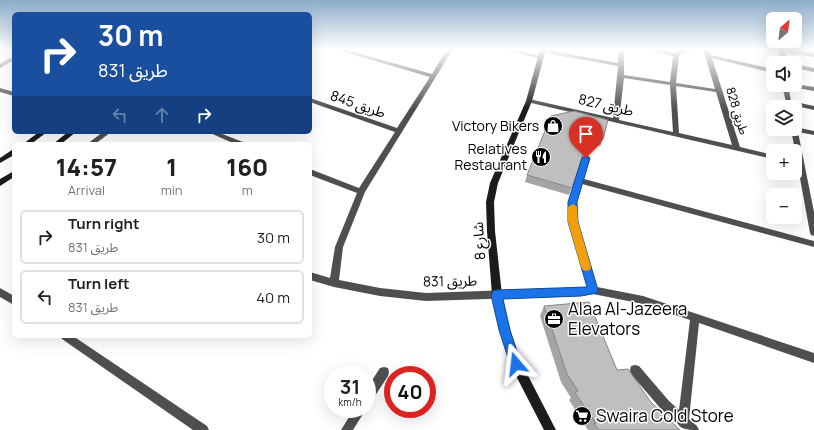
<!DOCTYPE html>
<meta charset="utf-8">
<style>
body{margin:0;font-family:Manrope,"Noto Sans Arabic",sans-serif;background:#f2f2f2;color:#202124;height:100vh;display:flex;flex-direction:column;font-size:15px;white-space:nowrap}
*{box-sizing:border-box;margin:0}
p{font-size:13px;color:#757577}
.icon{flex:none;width:22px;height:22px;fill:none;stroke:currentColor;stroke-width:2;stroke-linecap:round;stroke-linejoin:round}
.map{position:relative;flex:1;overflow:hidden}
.panel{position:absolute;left:12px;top:142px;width:300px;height:196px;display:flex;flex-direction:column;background:#fff;border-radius:6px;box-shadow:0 4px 16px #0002}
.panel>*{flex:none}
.banner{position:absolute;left:12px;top:12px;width:300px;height:122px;border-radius:6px;box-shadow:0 4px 16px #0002;background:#1a4fa0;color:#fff;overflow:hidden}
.needle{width:26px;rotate:28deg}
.buttons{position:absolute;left:766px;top:12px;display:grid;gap:8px}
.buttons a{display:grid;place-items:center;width:36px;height:36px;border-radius:6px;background:#fff;box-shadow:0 4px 16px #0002;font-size:20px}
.speed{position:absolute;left:324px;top:366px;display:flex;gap:8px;font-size:20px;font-weight:700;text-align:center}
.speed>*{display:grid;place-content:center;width:52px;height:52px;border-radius:50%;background:#fff;box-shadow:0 4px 16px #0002;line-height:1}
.speed small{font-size:10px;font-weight:400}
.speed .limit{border:6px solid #d22;background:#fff;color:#111}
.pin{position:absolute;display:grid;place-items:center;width:34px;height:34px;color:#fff;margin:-41px -17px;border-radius:50% 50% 50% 0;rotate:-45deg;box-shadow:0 0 4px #0007}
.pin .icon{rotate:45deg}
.me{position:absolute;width:44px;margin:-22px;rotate:343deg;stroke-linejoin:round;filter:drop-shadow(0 0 3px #0008)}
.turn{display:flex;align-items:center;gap:14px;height:84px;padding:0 20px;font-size:18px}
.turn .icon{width:52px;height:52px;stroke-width:2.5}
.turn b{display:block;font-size:28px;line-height:34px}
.lanes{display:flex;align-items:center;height:38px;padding:0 20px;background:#0003;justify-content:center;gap:20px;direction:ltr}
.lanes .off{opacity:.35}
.eta{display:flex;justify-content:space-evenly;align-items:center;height:68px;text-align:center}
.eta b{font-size:24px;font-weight:800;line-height:28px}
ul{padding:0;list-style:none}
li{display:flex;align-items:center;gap:12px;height:54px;margin:0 8px 6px;padding:0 12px;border:2px solid #e0e0e0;border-radius:6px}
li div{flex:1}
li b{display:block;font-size:15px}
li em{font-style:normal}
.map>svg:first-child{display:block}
</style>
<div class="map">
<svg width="814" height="430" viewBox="0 0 814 430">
<rect width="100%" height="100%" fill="#fff"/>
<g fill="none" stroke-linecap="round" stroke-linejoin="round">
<g fill="#4f4f4f" fill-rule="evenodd">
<path d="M14,56v4l-14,8v-4z"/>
<path d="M0,88l14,4v4l-14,-4z"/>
</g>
<g fill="#4f4f4f" fill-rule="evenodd">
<path d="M334,49h9l89,25 15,-25h6l-88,143 -22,55 -4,33 41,8 46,5 162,-6 -19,-65v-20l13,-44 4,-2 4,2 -6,21 230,62v6l-232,-63 -5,18v20l20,65 46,9 171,57v10l-115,-40 -10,96 8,7 2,4c-8,0 -18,0 -21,-6l-17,-15 -30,-35 -1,-4 1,-4 4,-1 4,1 30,35 10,9 11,-90 -47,-16 -50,-10 -12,2 -155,5 -46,-5 -46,-9 -24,-7v-8l20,6 5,-31 22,-54 -47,-18v-6l49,19 36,-56 -85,-30v-4l87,30 33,-51z"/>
<path d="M502,49h10l32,8 -3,2z"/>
<path d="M542,49l76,14v-14h6v26l46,7 3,-26 -32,-7h12l22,4 5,-4h17c-6,4 -11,0 -18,7l-3,27 39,6 -12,-40h6l2,6 62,14v4l-61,-15 28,89 33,8v4l-246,-57 -1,-1 3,-2 84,19 5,-52 -78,-14 -1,-1zM624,78l46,7 3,47 -54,-12zM676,86l40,6 16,53 -53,-12z"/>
<path d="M779,49l35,4v4l-29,-5 1,11h-6z"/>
<path d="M795,64l19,4v4l-19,-4z"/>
<path d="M795,84l19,3v4l-23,-4 -3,-2h7z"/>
<path d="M782,85h6l3,16 23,5v4l-22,-5 -1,2h-4z"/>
<path d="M795,127l19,4v4l-16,-3 16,80v24l-3,-1 -1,-2 -19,-104h4z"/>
<path d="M103,132h8l-16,12h-8z"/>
<path d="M208,132h9l26,10 1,2h-9z"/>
<path d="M0,288l14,8v9l-14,-8z"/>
<path d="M60,336h13l134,90 2,4h-16l-131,-91z"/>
<path d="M384,367l4,1 1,4 -1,4 -17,26 -4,1v-15l13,-20z"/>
<path d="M354,409h12l-13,21h-12z"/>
</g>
<g fill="#1c1c1c" fill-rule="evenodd">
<path d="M540,49h6l-14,52 -34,82 -4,19 1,29 7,64 8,35 11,32 35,68h-12l-32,-62 -12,-38 -8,-35 -5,-64 -1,-29 4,-19 36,-82z"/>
<path d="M39,132h8l-16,12h-8z"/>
<path d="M68,132h8l-15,12h-8z"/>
<path d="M12,150h2v5l-14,8v-5z"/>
<path d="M14,171v6l-14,9v-7z"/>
</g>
</g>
<g fill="#a4a4a4">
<path d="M574,111l29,28 -3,7 -13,-3 -18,52 -44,-13 2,-7z"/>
<path d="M544,306l73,64 63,60h-92l-19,-30 2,-2 -10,-16 -21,-66z"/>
</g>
<g fill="#bfbfbf" stroke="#868686">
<path d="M574,111l34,9 -5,19 -14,-3 -17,52 -45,-13 24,-59z"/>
<path d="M589,302l28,68 11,-1 22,32 30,29h-81l-5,-6 2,-1 -21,-30 3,-2 -11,-17 -23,-68z"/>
</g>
<linearGradient id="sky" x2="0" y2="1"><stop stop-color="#8aabca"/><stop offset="0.45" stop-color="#fff"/><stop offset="1" stop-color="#fff" stop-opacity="0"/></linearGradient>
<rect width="814" height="109" fill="url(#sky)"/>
<path fill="#1a73e8" stroke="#114b97" d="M586,155l4,3 -13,44 1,20 20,68 -1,3 -16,3 -78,3 7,31 11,34 -1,4 -4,2 -5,-2 -1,-4 -11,-34 -8,-35 2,-4 4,-1 90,-3 -19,-65v-20l14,-44z"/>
<path fill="#f59e0b" d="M573,204l4,3 1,15 13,45 -1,3 -4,1 -3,-1 -2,-3 -13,-45v-15z"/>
<defs>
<symbol id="shop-disc" viewBox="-11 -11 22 22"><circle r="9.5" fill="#000" stroke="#fff"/><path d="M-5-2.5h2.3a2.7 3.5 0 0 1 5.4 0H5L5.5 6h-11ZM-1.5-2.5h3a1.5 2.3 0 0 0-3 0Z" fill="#fff"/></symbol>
<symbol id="restaurant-disc" viewBox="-11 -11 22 22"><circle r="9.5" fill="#000" stroke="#fff"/><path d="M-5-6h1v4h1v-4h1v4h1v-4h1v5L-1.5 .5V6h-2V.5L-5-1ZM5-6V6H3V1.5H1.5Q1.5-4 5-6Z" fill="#fff"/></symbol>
<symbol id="office-disc" viewBox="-11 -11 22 22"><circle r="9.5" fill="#000" stroke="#fff"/><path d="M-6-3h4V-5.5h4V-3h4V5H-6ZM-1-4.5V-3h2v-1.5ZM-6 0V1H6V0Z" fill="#fff"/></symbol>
<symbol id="supermarket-disc" viewBox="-11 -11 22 22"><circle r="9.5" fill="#000" stroke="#fff"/><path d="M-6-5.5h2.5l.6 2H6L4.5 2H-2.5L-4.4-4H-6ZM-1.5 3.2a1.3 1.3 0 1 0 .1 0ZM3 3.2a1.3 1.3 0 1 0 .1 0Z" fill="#fff"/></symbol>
</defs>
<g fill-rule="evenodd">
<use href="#shop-disc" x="542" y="115" width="22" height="22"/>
<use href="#restaurant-disc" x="530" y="146" width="22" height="22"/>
<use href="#office-disc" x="543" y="308" width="22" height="22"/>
<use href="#supermarket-disc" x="571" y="405" width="22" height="22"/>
</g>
<g text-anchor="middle" stroke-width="3" stroke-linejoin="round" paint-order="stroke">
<g font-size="12" fill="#000" stroke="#fff">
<text transform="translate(737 111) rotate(73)" y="4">طريق 828</text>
</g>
<g font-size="14" fill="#000" stroke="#fff">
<text transform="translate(358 104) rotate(19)" y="5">طريق 845</text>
<text transform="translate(606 105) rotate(13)" y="5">طريق 827</text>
<text transform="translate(479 241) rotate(-94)" y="5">شارع 8</text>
<text transform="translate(450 281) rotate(-1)" y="5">طريق 831</text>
</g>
<g font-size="14" fill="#000" stroke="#fff" text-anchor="end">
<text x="539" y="131">Victory Bikers</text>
<text x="527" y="154">Relatives<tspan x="527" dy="16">Restaurant</tspan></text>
</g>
<g font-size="17" fill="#000" stroke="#fff" text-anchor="start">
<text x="568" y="315">Alaa Al-Jazeera<tspan x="568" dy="20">Elevators</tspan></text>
<text x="596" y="422">Swaira Cold Store</text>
</g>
</g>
</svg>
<div class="buttons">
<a><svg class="needle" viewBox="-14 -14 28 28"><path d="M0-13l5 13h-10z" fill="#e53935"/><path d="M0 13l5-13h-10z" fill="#757577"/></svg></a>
<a><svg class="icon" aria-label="sound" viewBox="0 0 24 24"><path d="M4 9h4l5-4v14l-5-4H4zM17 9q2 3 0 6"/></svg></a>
<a><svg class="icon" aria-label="layers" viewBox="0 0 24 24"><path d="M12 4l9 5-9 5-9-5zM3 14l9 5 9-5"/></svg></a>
<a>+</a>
<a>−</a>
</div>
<div class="speed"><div>31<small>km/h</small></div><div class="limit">40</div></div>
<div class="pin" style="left:586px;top:158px;background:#d93025"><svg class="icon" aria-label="arrive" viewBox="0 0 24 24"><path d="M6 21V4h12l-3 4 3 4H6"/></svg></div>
<svg class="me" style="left:516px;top:364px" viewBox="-20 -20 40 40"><path d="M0-17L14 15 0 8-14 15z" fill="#1a73e8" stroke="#fff" stroke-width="4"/></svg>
<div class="banner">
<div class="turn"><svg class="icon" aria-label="right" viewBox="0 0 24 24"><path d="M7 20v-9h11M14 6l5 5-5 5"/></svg><div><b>30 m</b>طريق 831</div></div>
<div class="lanes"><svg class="icon off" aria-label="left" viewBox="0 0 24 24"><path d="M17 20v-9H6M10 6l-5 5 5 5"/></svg><svg class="icon off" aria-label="ahead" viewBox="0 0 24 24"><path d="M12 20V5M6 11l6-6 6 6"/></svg><svg class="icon" aria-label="right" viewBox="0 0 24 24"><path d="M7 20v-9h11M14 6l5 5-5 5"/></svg></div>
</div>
<section class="panel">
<div class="eta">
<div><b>14:57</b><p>Arrival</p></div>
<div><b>1</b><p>min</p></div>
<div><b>160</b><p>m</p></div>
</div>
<ul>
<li><svg class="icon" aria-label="right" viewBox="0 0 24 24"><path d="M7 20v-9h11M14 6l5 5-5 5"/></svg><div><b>Turn right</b><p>طريق 831</p></div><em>30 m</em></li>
<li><svg class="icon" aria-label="left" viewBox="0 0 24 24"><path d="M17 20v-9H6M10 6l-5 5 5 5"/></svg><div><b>Turn left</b><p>طريق 831</p></div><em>40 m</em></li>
</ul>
</section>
</div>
